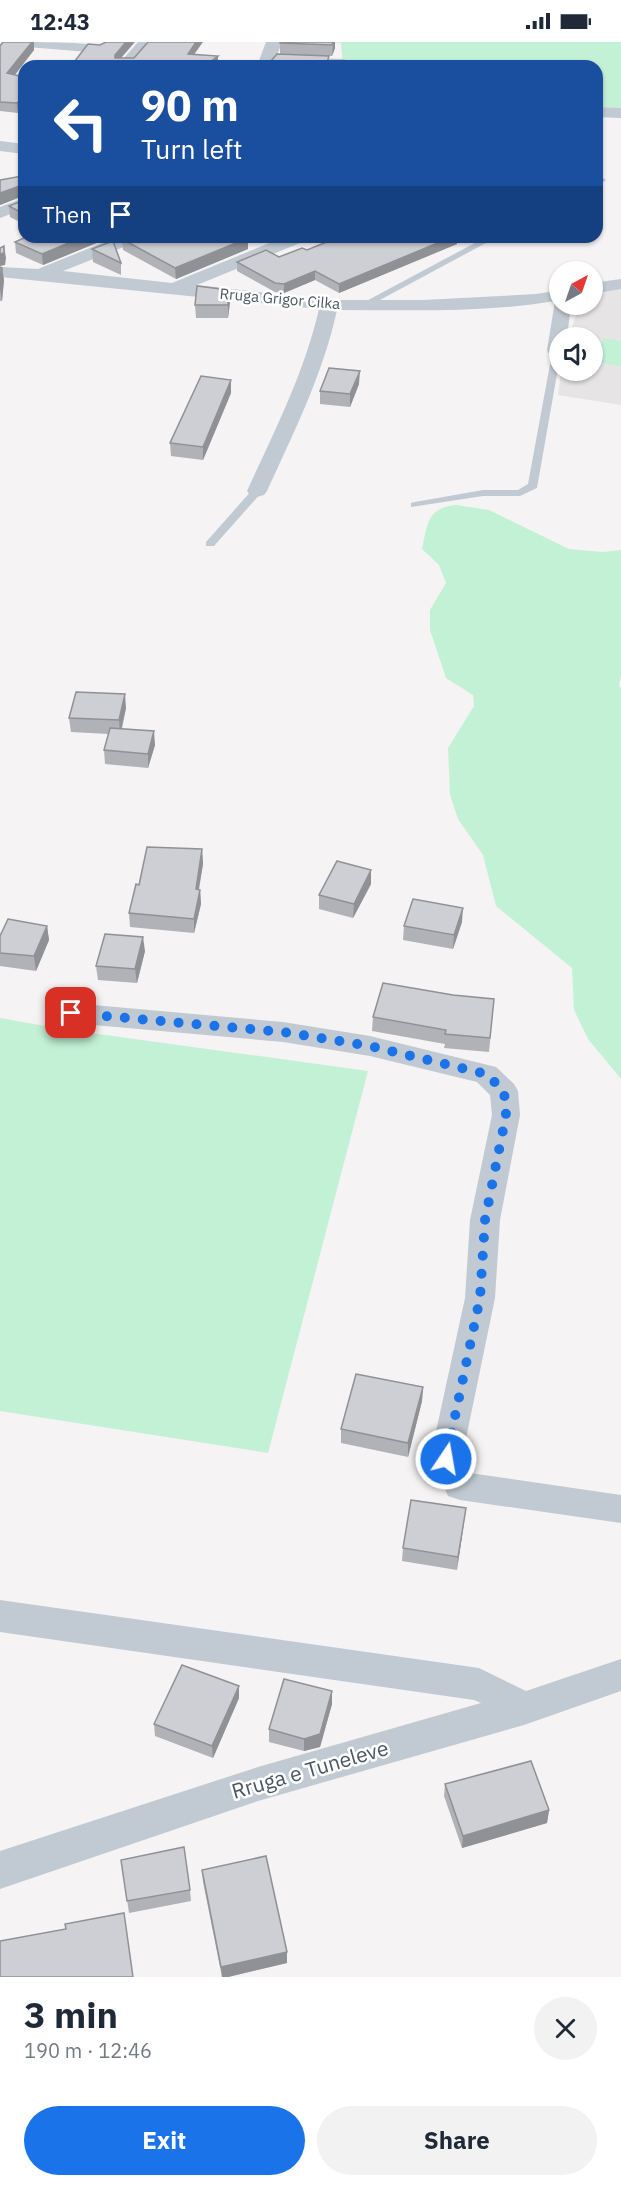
<!DOCTYPE html>
<meta charset="utf-8">
<style>
body{margin:0;font-family:"IBM Plex Sans",sans-serif;background:#f2f2f3;color:#1f2937;height:100vh;display:flex;flex-direction:column;font-size:22px;white-space:nowrap}
*{box-sizing:border-box;margin:0}
p{font-size:20px;color:#747a83}
.icon{flex:none;width:33px;height:33px;fill:none;stroke:currentColor;stroke-width:2;stroke-linecap:round;stroke-linejoin:round}
.map{position:relative;height:1935px;overflow:hidden}
.side{display:flex;flex-direction:column;background:#fff;flex:1}
.side>*{flex:none}
.banner{position:absolute;left:18px;top:18px;width:585px;height:183px;border-radius:18px;box-shadow:0 2px 4px #0004;background:#1a4fa0;color:#fff;overflow:hidden}
.needle{width:39px;rotate:40deg}
.tools{position:absolute;left:549px;top:219px;display:grid;gap:12px}
.tools a{display:grid;place-items:center;width:54px;height:54px;border-radius:50%;background:#fff;box-shadow:0 2px 4px #0004;font-size:30px}
.pin{position:absolute;display:grid;place-items:center;width:51px;height:51px;color:#fff;margin:-26px;border-radius:12px;box-shadow:0 3px 9px #0006}
.me{position:absolute;width:66px;margin:-33px;rotate:12deg;stroke-linejoin:round;filter:drop-shadow(0 0 4px #0008)}
.turn{display:flex;align-items:center;gap:21px;height:126px;padding:0 24px;font-size:27px}
.turn .icon{width:78px;height:78px;stroke-width:2.5}
.turn b{display:block;font-size:42px;line-height:51px}
.then{display:flex;align-items:center;height:57px;padding:0 24px;background:#0003;gap:12px;font-size:22px}
.round{display:grid;place-items:center;flex:none;width:63px;height:63px;border-radius:32px;background:#f2f2f3}
.overview{display:flex;align-items:center;justify-content:space-between;height:102px;padding:0 24px}
h1{font-size:36px;font-weight:700;line-height:45px}
.button{display:flex;gap:12px;margin-top:auto;padding:12px 24px}
.button a{flex:1;height:69px;border-radius:36px;background:#1a73e8;color:#fff;font-size:24px;font-weight:700;line-height:69px;text-align:center}
.button a+a{background:#f2f2f3;color:#1f2937}
.status{display:flex;justify-content:space-between;align-items:center;height:42px;padding:0 30px;background:#fff;direction:ltr}
.status svg{height:16px;fill:currentColor}
.map>svg:first-child{display:block}
</style>
<div class="status"><b>12:43</b><svg viewBox="0 0 49 12"><path d="M0 12V9h3v3zM5 12V6h3v6zM10 12V3h3v9zM15 12V0h3v12zM26 1h20v11H26zM47 4h2v5h-2z"/></svg></div>
<div class="map">
<svg width="621" height="1935" viewBox="0 0 621 1935">
<rect width="100%" height="100%" fill="#f5f3f3"/>
<path fill="#e6e4e5" d="M621,247v116l-63,-10 3,-24 31,-1v-32l-23,-1 10,-32 13,-1 1,-11z"/>
<g fill="#c3f1d5">
<path d="M330,0h291v66l-24,-1v-41h-254l-2,-23z"/>
<path d="M603,296l18,3v25l-26,-4z"/>
<path d="M456,463l33,5 80,39 34,3 18,-2v125l-2,11 2,2v391l-33,-40 -14,-29 -2,-42 -76,-62 -13,-51 -25,-36 -8,-24 -2,-47 26,-42 -1,-11 -27,-17 -16,-48v-20l16,-27 -7,-18 -17,-16c6,-26 5,-41 34,-44z"/>
<path d="M0,976l62,11 306,42 -100,382 -268,-42z"/>
</g>
<g fill="none" stroke-linecap="round" stroke-linejoin="round">
<g fill="#c1cad2" fill-rule="evenodd">
<path d="M312,16l32,1 4,2 -4,2 -35,-1 -1,-2z"/>
<path d="M602,135l4,3 -9,6v-7z"/>
<path d="M486,195h11l-132,71 -8,-2z"/>
<path d="M553,306h6l1,9 -23,131 -17,8h-37l-72,11v-4l4,-1 68,-12h35l10,-6z"/>
<path d="M257,446l4,1v4l-47,53h-8v-4l47,-53z"/>
</g>
<g fill="#c1cad2" fill-rule="evenodd">
<path d="M19,0c17,0 80,0 90,6l-8,5 -74,-6z"/>
<path d="M138,0h16l-21,24h-16z"/>
<path d="M266,0h16l-9,24h-16z"/>
<path d="M597,65l24,1v10l-24,-1z"/>
<path d="M0,99l24,3v10l-24,-3z"/>
<path d="M24,156v11l-24,9v-11z"/>
<path d="M117,195h25l-3,4 -76,30 109,12 112,-46h24l-3,4 -108,44 132,15h94l113,-6 24,-4v14h11l-4,34h-7v17l-11,-1 -2,-4 8,-49c-71,12 -146,9 -218,9 -14,64 -43,122 -70,181l-3,4 -7,2 -7,-2 -3,-4c27,-59 57,-117 72,-182l-319,-32v-10l38,2z"/>
<path d="M621,237v10l-29,5v-11z"/>
<path d="M71,961l212,19 87,14 126,31 18,17 4,7 2,24 -20,105 -5,78 -33,160 8,15 151,22v28l-161,-23 -12,-4 -18,-37 35,-161 5,-78 22,-105 -2,-20 -13,-13 -107,-26 -87,-14 -212,-19 -10,-3 -4,-7 4,-7z"/>
<path d="M0,1558l479,68 47,23 95,-32v32l-97,34 -266,76 -258,88v-38l258,-84 223,-64 -7,-3 -474,-68z"/>
</g>
</g>
<g fill="#b0b2b7">
<path d="M280,0h55v6l-3,8h-3v9l-59,-3 10,-8z"/>
<path d="M0,4l34,4 -19,25 9,2v29l-6,7 -18,-2z"/>
<path d="M24,136v18h-1l-23,9z"/>
<path d="M24,158v24l-14,-7 -1,-11z"/>
<path d="M111,195l-68,28 -27,-12 -1,-11z"/>
<path d="M248,196v11l-72,30 -53,-29 -1,-11z"/>
<path d="M457,202l-118,49 -24,-13 -31,13 -9,-1 -38,-21v-9l42,-5 28,-7z"/>
<path d="M92,207l29,14v12l-28,-13z"/>
<path d="M0,225l4,13 -2,21h-2z"/>
<path d="M229,248l1,12 -2,16h-32l-1,-13z"/>
<path d="M231,338v13l-28,67 -32,-4 -1,-13z"/>
<path d="M359,342l-9,23 -30,-3v-13z"/>
<path d="M126,666l-4,21 33,16 -7,23 -43,-4 -1,-14 5,-16 -38,-2 -2,-14z"/>
<path d="M202,807l1,15 -4,26h1l1,14 -7,29 -64,-6 -1,-14 10,-28z"/>
<path d="M371,842l-18,34 -34,-9v-14z"/>
<path d="M462,880l-9,27 -50,-9 1,-14z"/>
<path d="M47,884l2,14 -13,31 -36,-5v-30z"/>
<path d="M145,909l-8,32 -39,-3 -2,-14z"/>
<path d="M453,953l41,4 -5,53 -45,-4 1,-4 -73,-13 1,-14z"/>
<path d="M423,1345l-1,14 -14,56 -67,-14v-14z"/>
<path d="M466,1466l-9,62 -55,-9 1,-13z"/>
<path d="M239,1644v12l-26,60 -58,-22 -1,-12z"/>
<path d="M332,1649v13l-12,43 -16,4 -35,-9v-13z"/>
<path d="M445,1742l104,26 -2,13 -85,25 -18,-52z"/>
<path d="M121,1818l69,30 1,11 -62,12z"/>
<path d="M202,1828l85,93 -59,14h-6l-19,-95z"/>
</g>
<g fill="#909195">
<path d="M32,0h2v8l-26,33 -1,-10z"/>
<path d="M126,0h9l-20,23v-10z"/>
<path d="M196,0h7l-15,21v-9z"/>
<path d="M333,0h2v6l-3,8z"/>
<path d="M218,14v10h-14z"/>
<path d="M24,53v11l-6,7 -1,-10z"/>
<path d="M22,143l1,11 -23,9v-12z"/>
<path d="M83,195h28l-68,28 -1,-11z"/>
<path d="M452,195h5v7l-118,49v-9z"/>
<path d="M248,196v11l-72,30 -1,-11z"/>
<path d="M4,204l2,12 -1,7 -5,1v-12z"/>
<path d="M2,226l2,12 -2,21 -2,-12z"/>
<path d="M315,229v9l-31,13v-9z"/>
<path d="M229,248l1,12 -2,16v-13z"/>
<path d="M360,329l-1,13 -9,23v-13z"/>
<path d="M231,338v13l-28,67v-13z"/>
<path d="M125,652l1,14 -6,26 -1,-14z"/>
<path d="M154,689l1,14 -7,23v-14z"/>
<path d="M202,807l1,15 -7,40v-15z"/>
<path d="M371,828v14l-18,34 1,-14z"/>
<path d="M200,848l1,14 -7,29v-14z"/>
<path d="M463,866l-1,14 -9,27 1,-14z"/>
<path d="M47,884l2,14 -13,31 -2,-15z"/>
<path d="M143,895l2,14 -8,32 -2,-14z"/>
<path d="M423,1345l-1,14 -14,56v-14z"/>
<path d="M466,1466l-2,14 -7,48 1,-13z"/>
<path d="M239,1644v12l-26,60 -1,-12z"/>
<path d="M332,1649v13l-12,43 -16,4v-12z"/>
<path d="M549,1768l-2,13 -85,25 1,-12z"/>
<path d="M287,1910v11l-59,14h-6l-1,-10z"/>
</g>
<g fill="#cdcfd5" stroke="#909195" stroke-width="1.5">
<path d="M3,0h29l-25,31 17,4v18l-7,8 -17,-1v-56z"/>
<path d="M106,0h20l-11,13v3h19l14,-16h48l-8,12 30,2 -14,10h-133l17,-22 12,1z"/>
<path d="M280,0h53l-1,3 -52,-2z"/>
<path d="M277,12l52,2 -3,10h-79l3,-5 20,1z"/>
<path d="M22,134l2,2v8l-2,-1 -22,8v-13z"/>
<path d="M24,158v14l-15,-8z"/>
<path d="M26,195h57l-41,17 -27,-12z"/>
<path d="M127,195h118l3,1 -73,30 -53,-29z"/>
<path d="M339,195h113l-113,47 -24,-13 -31,13 -9,-1 -38,-21 29,-12 13,7 23,-9 5,2z"/>
<path d="M113,199l8,22 -29,-14z"/>
<path d="M4,204v7l-4,1v-6z"/>
<path d="M0,225l2,1 -2,21z"/>
<path d="M197,244l32,4 -1,15h-33z"/>
<path d="M329,326l31,3 -10,23 -30,-3z"/>
<path d="M201,334l30,4 -28,67 -33,-4z"/>
<path d="M76,650l49,2 -6,26 -50,-2z"/>
<path d="M110,686l44,3 -6,23 -44,-4z"/>
<path d="M147,805l55,2 -6,40 4,1 -6,29 -65,-6 7,-29 3,1z"/>
<path d="M337,819l34,9 -17,34 -35,-9z"/>
<path d="M413,857l50,9 -9,27 -50,-9z"/>
<path d="M8,877l39,7 -13,30 -34,-3v-17z"/>
<path d="M105,892l38,3 -8,32 -39,-3z"/>
<path d="M383,941l70,12 41,4 -4,39 -45,-4 1,-4 -73,-13z"/>
<path d="M356,1332l67,13 -15,56 -67,-14z"/>
<path d="M411,1458l55,8 -8,49 -55,-9z"/>
<path d="M182,1623l57,21 -27,60 -58,-22z"/>
<path d="M284,1637l48,12 -12,43 -16,5 -35,-10z"/>
<path d="M531,1719l18,49 -86,26 -18,-52z"/>
<path d="M184,1805l6,43 -63,11 -6,-41z"/>
<path d="M266,1814l21,96 -66,15 -19,-97z"/>
<path d="M124,1871l9,64h-133v-36l66,-12 -1,-5z"/>
</g>
<g fill="none" stroke-linecap="round" stroke-linejoin="round">
<path stroke="#1a73e8" stroke-width="10" stroke-dasharray="0 18" d="M71,971l212,19 87,14 116,28 18,17 2,24 -21,105 -5,78 -34,161"/>
</g>
<g text-anchor="middle" stroke-width="5" stroke-linejoin="round" paint-order="stroke">
<g font-size="15" fill="#4a5661" stroke="#fff">
<text transform="translate(280 257) rotate(5)" y="5">Rruga Grigor Cilka</text>
</g>
<g font-size="21" fill="#4a5661" stroke="#fff">
<text transform="translate(310 1728) rotate(-16)" y="7">Rruga e Tuneleve</text>
</g>
</g>
</svg>
<div class="tools">
<a><svg class="needle" viewBox="-14 -14 28 28"><path d="M0-13l5 13h-10z" fill="#e53935"/><path d="M0 13l5-13h-10z" fill="#747a83"/></svg></a>
<a><svg class="icon" aria-label="sound" viewBox="0 0 24 24"><path d="M4 9h4l5-4v14l-5-4H4zM17 9q2 3 0 6"/></svg></a>
</div>
<div class="pin" style="left:71px;top:971px;background:#d93025"><svg class="icon" aria-label="arrive" viewBox="0 0 24 24"><path d="M6 21V4h12l-3 4 3 4H6"/></svg></div>
<svg class="me" style="left:446px;top:1417px" viewBox="-20 -20 40 40"><circle r="17" fill="#1a73e8" stroke="#fff" stroke-width="3"/><path d="M0-11L8 9 0 5-8 9z" fill="#fff"/></svg>
<div class="banner">
<div class="turn"><svg class="icon" aria-label="left" viewBox="0 0 24 24"><path d="M17 20v-9H6M10 6l-5 5 5 5"/></svg><div><b>90 m</b>Turn left</div></div>
<div class="then">Then<svg class="icon" aria-label="arrive" viewBox="0 0 24 24"><path d="M6 21V4h12l-3 4 3 4H6"/></svg></div>
</div>
</div>
<section class="side">
<div class="overview"><div><h1>3 min</h1><p>190 m · 12:46</p></div><a class="round"><svg class="icon" aria-label="close" viewBox="0 0 24 24"><path d="M6 6l12 12M18 6L6 18"/></svg></a></div>
<div class="button"><a>Exit</a><a>Share</a></div>
</section>
